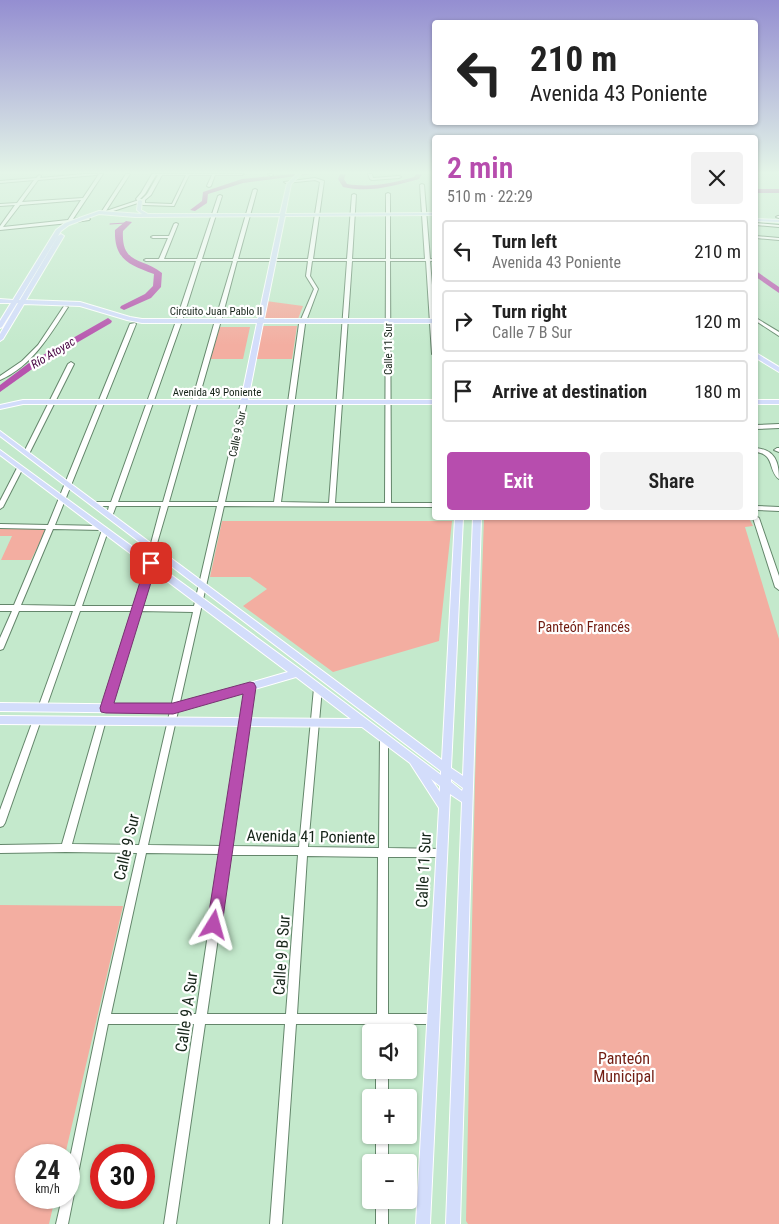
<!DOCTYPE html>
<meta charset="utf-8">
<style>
body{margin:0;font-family:"Roboto Condensed",sans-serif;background:#f2f2f2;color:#222;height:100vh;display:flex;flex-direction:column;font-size:19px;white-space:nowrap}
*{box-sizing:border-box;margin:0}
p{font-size:16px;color:#767676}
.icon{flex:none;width:28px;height:28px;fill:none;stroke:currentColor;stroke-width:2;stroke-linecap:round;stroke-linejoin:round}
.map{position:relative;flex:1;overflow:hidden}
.drawer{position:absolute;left:432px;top:135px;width:326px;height:385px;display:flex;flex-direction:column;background:#fff;border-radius:5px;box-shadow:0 1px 4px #0004}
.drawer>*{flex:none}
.guide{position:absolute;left:432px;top:20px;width:326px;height:105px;border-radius:5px;box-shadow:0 1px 4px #0004;background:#fff;color:#222;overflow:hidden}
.controls{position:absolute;left:362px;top:1024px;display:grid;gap:10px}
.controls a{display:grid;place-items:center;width:55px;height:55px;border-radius:5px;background:#fff;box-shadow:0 1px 4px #0004;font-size:25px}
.speed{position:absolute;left:15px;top:1144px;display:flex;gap:10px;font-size:25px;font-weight:700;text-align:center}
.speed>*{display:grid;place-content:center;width:65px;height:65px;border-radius:50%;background:#fff;box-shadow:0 1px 4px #0004;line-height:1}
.speed small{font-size:12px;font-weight:400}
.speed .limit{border:8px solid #d22;background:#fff;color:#111}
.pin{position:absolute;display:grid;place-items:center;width:42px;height:42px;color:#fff;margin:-21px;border-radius:10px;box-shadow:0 2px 8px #0006}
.me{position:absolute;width:55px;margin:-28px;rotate:8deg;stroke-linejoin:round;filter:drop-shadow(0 0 4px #0008)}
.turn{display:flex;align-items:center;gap:18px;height:105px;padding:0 15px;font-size:22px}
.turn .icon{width:65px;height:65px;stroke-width:2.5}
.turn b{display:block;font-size:35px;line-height:42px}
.round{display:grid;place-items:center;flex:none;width:52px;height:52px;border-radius:5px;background:#f2f2f2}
.summary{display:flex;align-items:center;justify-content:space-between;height:85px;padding:0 15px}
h1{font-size:30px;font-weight:600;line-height:38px;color:#b74dae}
.primary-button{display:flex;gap:10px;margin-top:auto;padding:10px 15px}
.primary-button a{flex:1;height:58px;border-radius:5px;background:#b74dae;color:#fff;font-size:20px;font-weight:600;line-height:58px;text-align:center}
.primary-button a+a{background:#f2f2f2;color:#222}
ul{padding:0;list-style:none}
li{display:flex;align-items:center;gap:15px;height:62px;margin:0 10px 8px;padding:0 5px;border:2px solid #e0e0e0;border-radius:5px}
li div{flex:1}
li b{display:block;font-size:19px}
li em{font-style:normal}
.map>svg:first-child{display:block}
</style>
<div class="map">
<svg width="779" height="1224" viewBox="0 0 779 1224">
<rect width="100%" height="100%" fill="#c4e9cc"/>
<g fill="#f3aea1">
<path d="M266,301l37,5 -5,13h-33l-2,-2z"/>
<path d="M262,326h35l-5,33h-37z"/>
<path d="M216,327h34l-7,32h-35z"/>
<path d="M484,518h265l4,8 -8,1 34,112v585h-311l-2,-3 9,-442z"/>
<path d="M222,521h230l-13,120 -106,31 -90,-66 24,-17 -17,-12h-40z"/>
<path d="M0,527h44l2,3 -15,30h-30l11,-24h-12z"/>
<path d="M0,905l123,1 -58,249h-39v43h29l-6,26h-49z"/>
</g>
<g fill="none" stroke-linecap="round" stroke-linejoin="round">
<path stroke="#b754ae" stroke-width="1" d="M110,224l16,-1"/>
<g fill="#b754ae" fill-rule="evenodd">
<path d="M292,174h20l-69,9 -35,11 -1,9 -12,8 -5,-1 12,-9 1,-9 39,-13z"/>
<path d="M340,174h6l-2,5 3,5c24,4 45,-1 67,-7l2,-3h6l-3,5c-26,7 -49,14 -76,8l-5,-8z"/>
<rect x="756" y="189" width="23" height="4"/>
<path d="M126,221l6,1 -9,9c-2,34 19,26 39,42l-1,14 -10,11 -27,12 -4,-2 1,-2 24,-12 8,-8 1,-12c-25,-9 -40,-15 -39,-44z"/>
<path d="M756,271l23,16v6l-23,-16z"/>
<path d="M108,318l4,3 -1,2 -76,44 -35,25v-7l29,-22z"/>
</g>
<defs>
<g id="minor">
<path d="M84,174h14l-2,1 -58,5 -16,22 61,-4 16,-24h4l-30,45 15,-1 2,1 -1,1 -20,3 -69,7v-4l15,-21 -15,1v-2l17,-1 17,-23 -34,3v-2l36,-3 3,-3 2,1 -1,2zM81,200l-13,20 -65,7 17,-22z"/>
<path d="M126,174h4l-24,37 36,-12 5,-5 11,-19h-2l-11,19 -6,6h-2l-1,-1 5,-6 11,-19h92l-2,1h-27l-4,11 -2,1 -2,-1 5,-11h-23l-15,31 -31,-1 -2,-1v-2l-37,12 -2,-3zM162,175h24l-14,29 -27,-1v-3l6,-5z"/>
<path d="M268,174h4l1,1 -2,1z"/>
<path d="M368,174h4l1,4 26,-2 2,1 -2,1 -27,2 -2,-1z"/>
<path d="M315,178l9,3 -11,78h34l5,-64 2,-1 2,1 -4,64h34v-65l2,-1 2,1v65h35l-5,-74 2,-1 2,1 6,74h5v2h-5l5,60v35l-3,-2 -6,-93h-36l1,242h44v4l-211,-1 -76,339 74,1 24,-159 1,-2 3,-1 3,1 1,2 -23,159 68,1 15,-159 1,-2 3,-1 3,1 1,2 -14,159 71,1 1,-110 1,-3 3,-1 3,1 1,3v110l54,1 3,1 2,3 -2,3 -3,1h-54v157h45l4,1 1,4 -1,4 -4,1h-45l-1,8h-10v-8h-81l-14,200h-12l15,-200h-80l-29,200h-12l30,-200h-86l-40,200h-12l6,-26h7v-35l30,-144 38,-166 -71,-1 -66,1v-8l62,-1 36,-124 1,-2 3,-1 3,1 1,2 -34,124 67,1 54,-233 -53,-1 -30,97 -1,2 -3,1 -3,-1 -1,-2 30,-97h-52l-34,97 -1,2 -3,1 -3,-1 -1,-2 35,-97h-54l-15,36 -1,2 -3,1v-12l12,-27h-12v-6h14l32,-76 -46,-1v-4l48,1 82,-201 5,-1 1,1 -81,201 46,1h2l1,3h3l1,2 -26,75h52l13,-43 4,-2 4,2 -14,43h53l23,-100h-49l-12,41 -3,2 -3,-2 11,-41h-45l-3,8 -3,2 -3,-2 2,-8h-12l-3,-2 3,-2h14l64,-178 3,-2 3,2 -63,178h45l51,-178 3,-2 3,2 -51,178h49l23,-100 3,-2 3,2 -22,100h49l25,-178 15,-35 -8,-13 2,-15h-71l-16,60 -3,2 -3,-2 18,-60h-32l-19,60 -3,2 -3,-2 20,-60h-50l-2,-1 2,-1h13l9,-21h-15l-2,-1 2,-1h16l5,-12 2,-1 2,1 -14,35h33l21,-63 2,-1 2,1 -20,63h31l20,-69 2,-1 2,1 -19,69h70l12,-77 -5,-2 -29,3 -2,-1zM312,261h35l-18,242 -48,-1 24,-178 13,-35 -8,-13zM352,261h34l-1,242h-50zM53,529l49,1 -27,76 -54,-1zM146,853l74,1 -24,160h-85zM230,855h68l-12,159h-79zM307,856l71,1 -1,157h-80z"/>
<path d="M778,216h1v2l-3,-1z"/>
<path d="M756,223l23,2v2l-23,-2z"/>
<path d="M756,236l23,2v2l-23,-2z"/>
<path d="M64,306l4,1c-18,28 -36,59 -68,73v-4l22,-15 16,-16z"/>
<path d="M756,318l23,14v4l-23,-15z"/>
<path d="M71,362l3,2 -44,88 -1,1h-4l-1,-1 44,-88z"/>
<path d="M779,424v4l-23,1v-4z"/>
<path d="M756,448c19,2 23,14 23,31 -11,-8 -4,-25 -23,-27z"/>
<path d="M777,448h2v4l-5,-2z"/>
<path d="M20,466l3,2 -20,39 -3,2v-8l17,-33z"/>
<path d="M756,506l23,1v4l-23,-1z"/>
<path d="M756,516l3,2 20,58v14l-4,-3 -22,-69h3z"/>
<path d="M37,717l3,1 1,2 -36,103 -2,3 -3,1v-17l33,-90 1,-2z"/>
<rect x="376" y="1070" width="12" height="28"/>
<rect x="376" y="1135" width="12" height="27"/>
<rect x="376" y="1200" width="12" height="24"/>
</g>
<g id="major">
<path d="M297,174h4l-10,10 -6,30 150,-1v2l-150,1 -21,103h171v4h-172l-15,77h187v4h-412l-23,5v-4l23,-5h218l16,-77h-115l-15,-3 -47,-14 -56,-2 -21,35 -3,2v-7l18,-31h-1l-15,24 -2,1v-7l11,-18h-11v-4l13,1 43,-70 9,-7 34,-12 43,3 -5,-4 1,-9 2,-1 2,1 -1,9 7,4h132l7,-30zM99,214l36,3 145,-1 -22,103h-116l-12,-2 -50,-15 -54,-2 38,-64 -3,-2 -3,2 -38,64h-1l42,-69 8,-6z"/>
<path d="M756,219l23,1v2l-23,-1z"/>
<path d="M756,353l23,14v5l-23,-14z"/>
<rect x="756" y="400" width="23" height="4"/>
<path d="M0,431l442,329 13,-242h8l-12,250 12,8 10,-258h8l-21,706h-14l16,-422 -12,-8 -20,430h-14l23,-416 -29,-45 -48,-36 -362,-3v-8l351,3 -55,-42 -123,36 -173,-2v-8l173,2 115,-33 -288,-217v-5l301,220 140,105v-4l-441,-335zM431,779l9,7v6zM451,779l12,9 -1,3 -11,-9z"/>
</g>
</defs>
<use href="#minor" stroke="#64866b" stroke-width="2"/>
<use href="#major" stroke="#fff" stroke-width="2"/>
<use href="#minor" fill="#fff" fill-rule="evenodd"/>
<use href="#major" fill="#d3ddfb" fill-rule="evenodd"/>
</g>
<linearGradient id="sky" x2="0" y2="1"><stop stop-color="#948ed1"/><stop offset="0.5" stop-color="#e4f5e8"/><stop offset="1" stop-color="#e4f5e8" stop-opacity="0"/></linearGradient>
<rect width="779" height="345" fill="url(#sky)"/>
<path fill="#b74dae" stroke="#773271" d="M151,559l6,4 -43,140h59l77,-21 4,1 2,4 -34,238 -2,5 -6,3 -5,-3 -2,-5 36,-231 -70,20 -67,-1 -5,-1 -1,-4 46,-145z"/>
<g text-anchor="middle" stroke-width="4.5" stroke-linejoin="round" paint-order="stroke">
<g font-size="11" fill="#162419" stroke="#fff">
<text x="216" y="315">Circuito Juan Pablo II</text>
<text transform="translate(388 349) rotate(-90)" y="4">Calle 11 Sur</text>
<text x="217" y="396">Avenida 49 Poniente</text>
<text transform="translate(237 434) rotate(-78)" y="4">Calle 9 Sur</text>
</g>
<g font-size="12" font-style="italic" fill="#470543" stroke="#fff">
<text transform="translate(53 353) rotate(-31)" y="4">Río Atoyac</text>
</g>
<g font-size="14" fill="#711d12" stroke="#fff">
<text x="584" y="632">Panteón Francés</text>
</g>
<g font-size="16" fill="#162419" stroke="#fff">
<text transform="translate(311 836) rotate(1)" y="6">Avenida 41 Poniente</text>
<text transform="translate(126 847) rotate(-77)" y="6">Calle 9 Sur</text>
<text transform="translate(423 870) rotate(-87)" y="6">Calle 11 Sur</text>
<text transform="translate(281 955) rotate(-86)" y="6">Calle 9 B Sur</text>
<text transform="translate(186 1012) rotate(-82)" y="6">Calle 9 A Sur</text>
</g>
<g font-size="16" fill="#711d12" stroke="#fff">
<text x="624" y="1064">Panteón<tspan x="624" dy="18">Municipal</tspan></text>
</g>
</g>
</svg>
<div class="controls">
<a><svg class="icon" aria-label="sound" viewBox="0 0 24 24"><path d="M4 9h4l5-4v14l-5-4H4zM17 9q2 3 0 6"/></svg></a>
<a>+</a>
<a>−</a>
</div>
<div class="speed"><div>24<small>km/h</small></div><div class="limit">30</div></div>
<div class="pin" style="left:151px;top:563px;background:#d93025"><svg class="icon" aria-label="arrive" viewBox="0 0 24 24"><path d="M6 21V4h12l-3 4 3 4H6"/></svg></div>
<svg class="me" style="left:214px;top:925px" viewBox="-20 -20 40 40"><path d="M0-17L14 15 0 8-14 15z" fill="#b74dae" stroke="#fff" stroke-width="4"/></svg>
<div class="guide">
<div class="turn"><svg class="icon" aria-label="left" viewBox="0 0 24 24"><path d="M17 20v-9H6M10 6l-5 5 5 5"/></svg><div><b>210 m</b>Avenida 43 Poniente</div></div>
</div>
<section class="drawer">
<div class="summary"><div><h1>2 min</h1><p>510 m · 22:29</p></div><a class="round"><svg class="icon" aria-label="close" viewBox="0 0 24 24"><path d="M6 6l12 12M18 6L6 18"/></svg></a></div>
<ul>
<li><svg class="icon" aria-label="left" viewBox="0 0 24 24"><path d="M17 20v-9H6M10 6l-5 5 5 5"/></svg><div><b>Turn left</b><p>Avenida 43 Poniente</p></div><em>210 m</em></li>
<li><svg class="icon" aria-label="right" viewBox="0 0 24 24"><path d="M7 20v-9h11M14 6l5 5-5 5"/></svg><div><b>Turn right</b><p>Calle 7 B Sur</p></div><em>120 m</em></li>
<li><svg class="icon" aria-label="arrive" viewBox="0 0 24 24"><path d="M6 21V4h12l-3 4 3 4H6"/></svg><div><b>Arrive at destination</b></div><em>180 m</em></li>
</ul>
<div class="primary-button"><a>Exit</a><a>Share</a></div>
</section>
</div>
